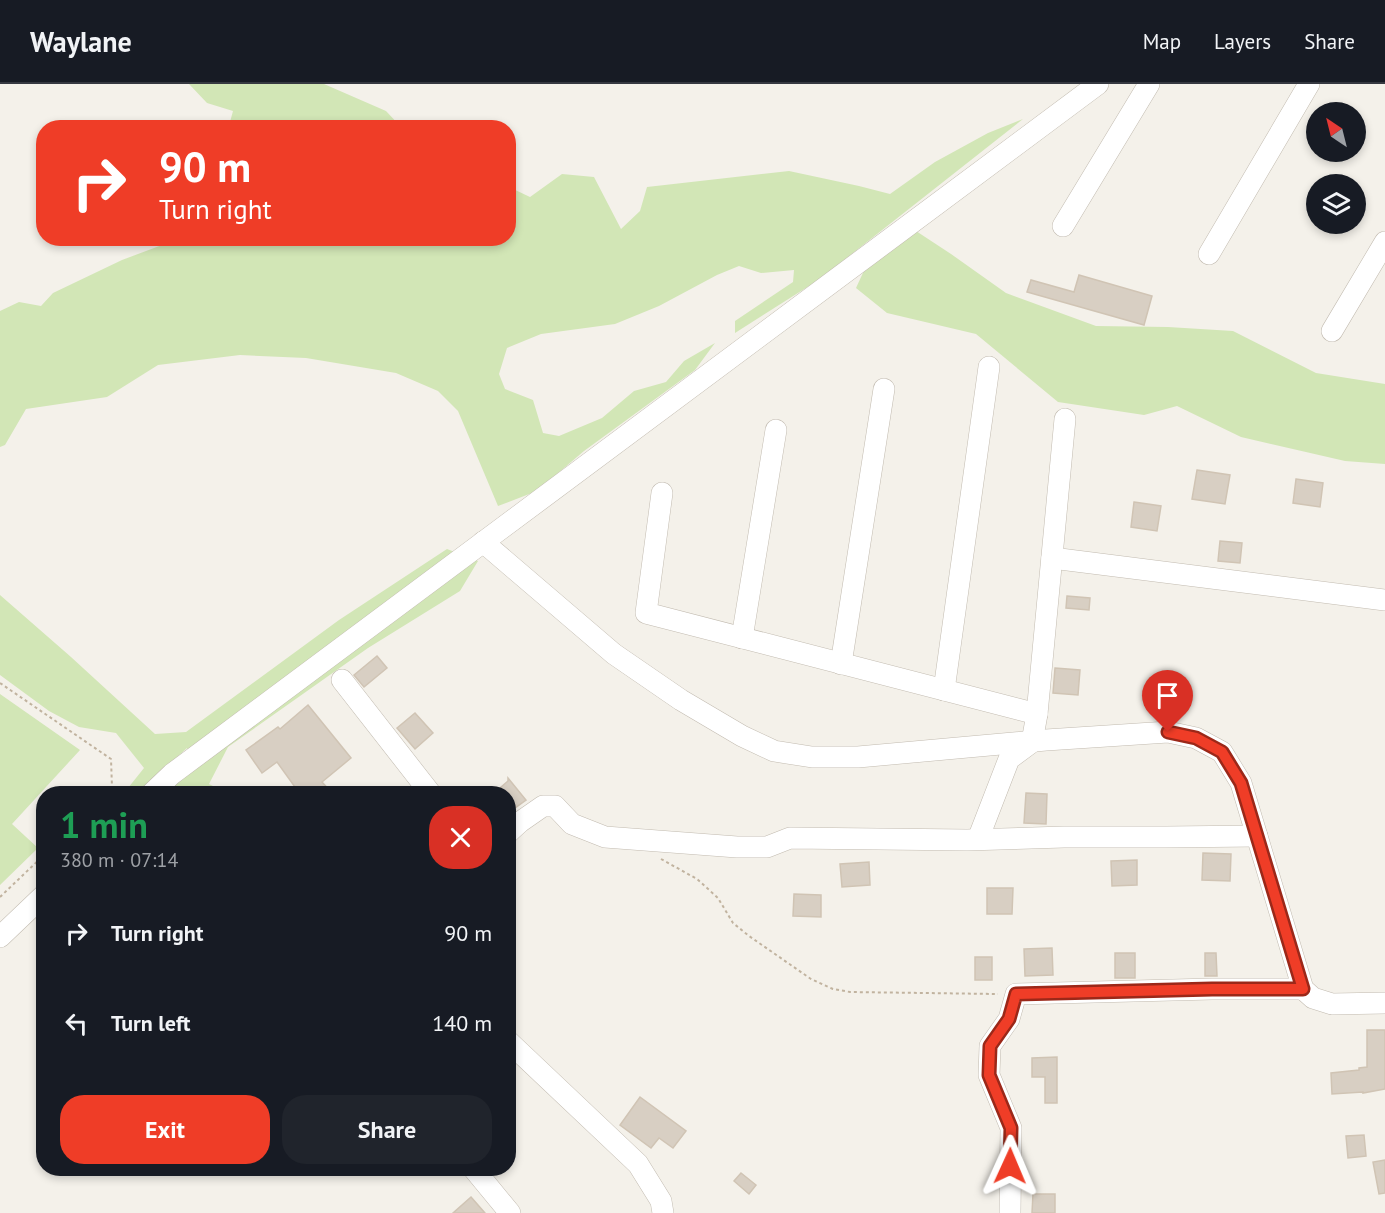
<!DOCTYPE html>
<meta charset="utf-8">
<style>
body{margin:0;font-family:"PT Sans",sans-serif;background:#20242c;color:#f1f3f6;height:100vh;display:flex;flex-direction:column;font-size:22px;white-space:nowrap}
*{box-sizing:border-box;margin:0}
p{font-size:20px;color:#9ea1a6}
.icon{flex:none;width:33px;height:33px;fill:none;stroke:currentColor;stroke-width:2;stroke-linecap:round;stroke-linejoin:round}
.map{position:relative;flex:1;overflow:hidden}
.drawer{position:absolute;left:36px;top:702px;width:480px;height:390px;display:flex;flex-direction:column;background:#171b24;border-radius:24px;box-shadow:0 3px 9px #0003}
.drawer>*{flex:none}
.guide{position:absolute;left:36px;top:36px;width:480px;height:126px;border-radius:24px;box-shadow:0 3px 9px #0003;background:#ef3d27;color:#fff;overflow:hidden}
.needle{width:39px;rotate:325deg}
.buttons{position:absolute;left:1306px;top:18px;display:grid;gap:12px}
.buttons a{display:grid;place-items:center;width:60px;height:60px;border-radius:50%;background:#171b24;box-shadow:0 3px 9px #0003;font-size:30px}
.pin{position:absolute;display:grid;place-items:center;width:51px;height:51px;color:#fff;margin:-62px -26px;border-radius:50% 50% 50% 0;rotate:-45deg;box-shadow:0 0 6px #0007}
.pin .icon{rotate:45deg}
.me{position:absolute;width:66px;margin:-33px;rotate:1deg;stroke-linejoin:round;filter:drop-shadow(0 0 4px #0008)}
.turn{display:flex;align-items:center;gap:21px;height:126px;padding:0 24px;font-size:27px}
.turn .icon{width:78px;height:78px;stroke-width:2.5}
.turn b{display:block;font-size:42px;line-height:51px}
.round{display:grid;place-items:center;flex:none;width:63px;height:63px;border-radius:24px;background:#20242c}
.summary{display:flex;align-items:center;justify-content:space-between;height:102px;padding:0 24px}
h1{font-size:36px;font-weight:700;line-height:45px;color:#1e9e55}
.cta{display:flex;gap:12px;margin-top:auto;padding:12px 24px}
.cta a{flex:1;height:69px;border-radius:24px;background:#ef3d27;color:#fff;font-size:24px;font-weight:700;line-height:69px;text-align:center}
.cta a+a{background:#20242c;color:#f1f3f6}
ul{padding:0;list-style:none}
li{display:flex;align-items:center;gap:18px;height:90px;padding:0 24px}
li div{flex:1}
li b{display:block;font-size:22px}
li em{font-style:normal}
header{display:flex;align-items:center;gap:36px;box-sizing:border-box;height:84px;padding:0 30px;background:#171b24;border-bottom:2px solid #363941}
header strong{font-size:28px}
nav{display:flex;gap:33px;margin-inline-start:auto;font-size:21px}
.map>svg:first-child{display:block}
</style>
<header>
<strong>Waylane</strong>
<nav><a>Map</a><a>Layers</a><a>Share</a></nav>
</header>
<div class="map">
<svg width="1385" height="1129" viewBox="0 0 1385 1129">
<rect width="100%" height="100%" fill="#f4f1ea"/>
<g fill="#d2e6b6">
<path d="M189,0h135l62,27 15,16h-158l-13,-5 3,-11 -26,-8z"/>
<path d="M1023,35l-203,160 -85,54v-12l58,-39 1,-12 -33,3 -22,-7 -22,9 -58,31 -44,18 -74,10 -34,14 -8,26 6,15 28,11 10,33 16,3 43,-18 32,-27 32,-9 18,-21 31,-18 -20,27 -111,81 -47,40 -39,15 -40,-95 -20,-20 -42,-18 -90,-15 -66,-3 -82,10 -51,32 -81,12 -21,36 -5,2v-136l19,-9 22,4 12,-13 69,-33 56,-21 330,-1 1,-51 21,10 32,-23 32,3 27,52 19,-18 7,-24 142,-16 70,15 31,8 45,-32 53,-29z"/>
<path d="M916,147l35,23 55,39 90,33 72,1 65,4 83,42 69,11v80l-40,-3 -104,-24 -64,-31 -33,9 -86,-13 -82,-68 -89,-21 -31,-25 12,-26z"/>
<path d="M447,465l31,12 -18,30 -92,57 -140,99 -19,37 18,9h-58l-2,-4 24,-22 -4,-19 -49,45h-14l20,-25 -28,-35 -37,-6 -30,-16 -49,-36v-80l71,62 84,77 31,-2 153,-112z"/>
<path d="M0,610l80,56 -68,74 26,24 -38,37z"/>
</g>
<g fill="#d8cfc3" stroke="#d0c4b4" stroke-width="1.5">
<path d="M1079,191l73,21 -8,29 -117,-33 4,-12 43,12z"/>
<path d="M1197,386l33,5 -5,29 -33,-5z"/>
<path d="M1296,395l27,4 -3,24 -27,-4z"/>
<path d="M1134,418l27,4 -4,25 -26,-4z"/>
<path d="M1220,457l22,2 -2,20 -22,-2z"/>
<path d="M1067,512l23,2 -1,12 -23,-2z"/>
<path d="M377,572l10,12 -23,19 -10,-12z"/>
<path d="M1055,584l25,2 -2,25 -25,-2z"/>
<path d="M308,621l43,53 -29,24 11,12h-33l-23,-32 -15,11 -16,-23 32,-23 2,2z"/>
<path d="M415,629l18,20 -18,16 -18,-21z"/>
<path d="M508,694l18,22 -18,13v-19h-15l15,-13z"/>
<path d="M1026,709l21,1 -1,30 -22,-1z"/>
<path d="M1203,769l28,1 -1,27 -28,-1z"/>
<path d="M1137,776v25l-25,1 -1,-25z"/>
<path d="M869,778l1,23 -28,2 -2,-23z"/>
<path d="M987,804h26l-1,26h-25z"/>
<path d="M794,810l27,1v22l-28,-1z"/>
<path d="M1052,864l1,27 -28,1 -1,-27z"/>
<rect x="1115" y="869" width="20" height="25"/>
<path d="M1205,869h11l1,23h-12z"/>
<rect x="975" y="873" width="17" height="23"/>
<path d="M1367,946h18v59l-22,4v-1l-31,2 -1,-21 28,-3v-2l8,-1z"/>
<path d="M1057,973v46h-12v-26h-13v-19z"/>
<path d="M640,1013l46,34 -13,17 -14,-10 -8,10 -31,-23z"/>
<path d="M1364,1051l2,21 -18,2 -2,-22z"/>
<path d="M1385,1076v33l-6,1 -6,-32z"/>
<path d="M741,1089l15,12 -7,9 -15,-13z"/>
<path d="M1033,1110h22v19h-23z"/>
<path d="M471,1113l14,16h-32z"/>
</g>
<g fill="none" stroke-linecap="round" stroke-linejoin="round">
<defs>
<g id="minor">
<path d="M1063,142l86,-142"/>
<path d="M1209,170l100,-170"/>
<path d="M1332,247l53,-89"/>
<path d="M662,409l-16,120 391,101"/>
<path d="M483,458l131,112 67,46 61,36 32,15 38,6h46l188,-17 122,-8 28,6 26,14 19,31 62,206 10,9 19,6 53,-1"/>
<path d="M1052,474l333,42"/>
<path d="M742,554l34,-208"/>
<path d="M841,580l43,-275"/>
<path d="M342,596l89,114"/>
<path d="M944,606l45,-323"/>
<path d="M151,710l21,-20 926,-690"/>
<path d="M508,749l12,-11 23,-16h12l17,18 33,13 132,10h30l23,-9 177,2 97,-3h102l91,-1"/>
<path d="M978,755l31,-80 23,-17 5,-28 28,-295"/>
<path d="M0,853l44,-42"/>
<path d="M508,957l130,123 23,37 2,12"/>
<path d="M473,1084l37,45"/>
<path d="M1010,1129l1,-85 -22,-53 1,-29 19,-27 7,-25 196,-5h91"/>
</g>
</defs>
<use href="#minor" stroke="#c2bbb0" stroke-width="22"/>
<g stroke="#c1b39f" stroke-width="2" stroke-dasharray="3 3" stroke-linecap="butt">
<path d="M0,599l111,76 1,28 -6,7"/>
<path d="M661,775l36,20 21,19 15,25 16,13 62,43 22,10 17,3 148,2"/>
<path d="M0,813l44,-42"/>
</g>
<use href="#minor" stroke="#fff" stroke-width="21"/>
</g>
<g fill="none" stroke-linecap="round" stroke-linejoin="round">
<defs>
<path id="route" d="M1010,1082l1,-38 -22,-53 1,-29 19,-27 7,-25 196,-5h91l-62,-206 -19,-31 -26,-14 -28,-6"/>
</defs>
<use href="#route" stroke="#9b2819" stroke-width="15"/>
<use href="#route" stroke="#ef3d27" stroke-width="10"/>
</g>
</svg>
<div class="buttons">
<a><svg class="needle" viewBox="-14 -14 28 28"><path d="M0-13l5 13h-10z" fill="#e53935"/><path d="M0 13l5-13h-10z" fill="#9ea1a6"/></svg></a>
<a><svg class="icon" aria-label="layers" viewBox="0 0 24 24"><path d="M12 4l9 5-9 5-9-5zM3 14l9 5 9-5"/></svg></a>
</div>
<div class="pin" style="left:1168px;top:648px;background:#d93025"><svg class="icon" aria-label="arrive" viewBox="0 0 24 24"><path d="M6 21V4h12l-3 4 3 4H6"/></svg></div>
<svg class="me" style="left:1010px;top:1082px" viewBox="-20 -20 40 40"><path d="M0-17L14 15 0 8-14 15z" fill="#ef3d27" stroke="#fff" stroke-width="4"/></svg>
<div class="guide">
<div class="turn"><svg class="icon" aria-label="right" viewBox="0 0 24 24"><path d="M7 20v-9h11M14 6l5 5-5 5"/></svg><div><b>90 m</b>Turn right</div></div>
</div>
<section class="drawer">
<div class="summary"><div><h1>1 min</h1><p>380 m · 07:14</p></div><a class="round" style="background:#d93025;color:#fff"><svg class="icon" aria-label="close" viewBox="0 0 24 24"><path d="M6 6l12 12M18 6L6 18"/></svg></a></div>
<ul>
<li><svg class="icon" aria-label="right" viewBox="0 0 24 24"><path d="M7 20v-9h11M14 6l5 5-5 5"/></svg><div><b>Turn right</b></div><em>90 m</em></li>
<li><svg class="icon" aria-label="left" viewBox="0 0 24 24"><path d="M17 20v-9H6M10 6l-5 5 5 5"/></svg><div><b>Turn left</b></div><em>140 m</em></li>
</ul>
<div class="cta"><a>Exit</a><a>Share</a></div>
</section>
</div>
